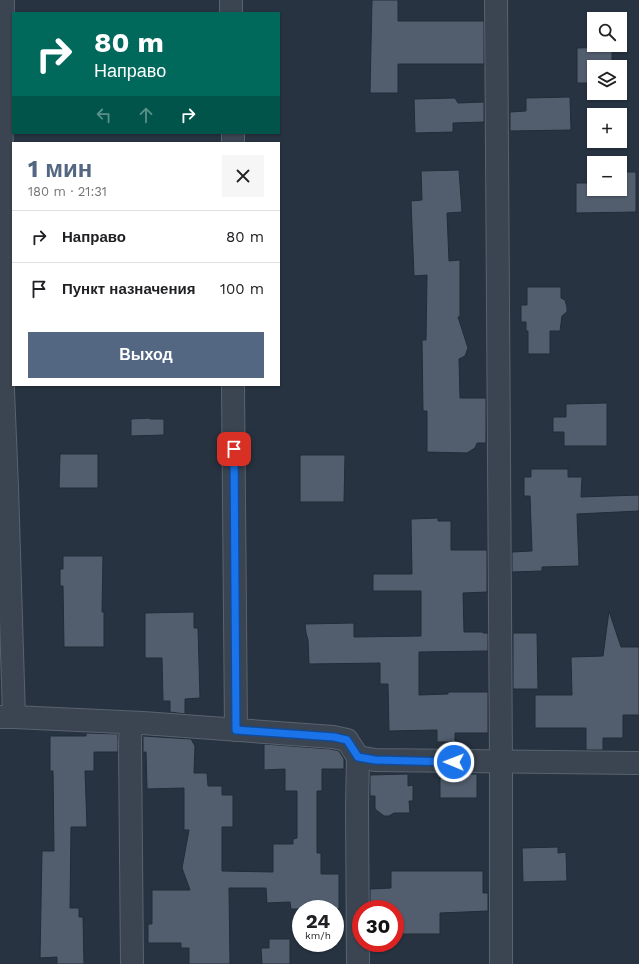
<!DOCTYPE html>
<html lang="ru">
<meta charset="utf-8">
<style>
body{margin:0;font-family:"Work Sans",sans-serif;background:#f6f6f6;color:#202124;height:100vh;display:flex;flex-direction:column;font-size:15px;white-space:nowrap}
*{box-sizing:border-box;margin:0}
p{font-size:13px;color:#757577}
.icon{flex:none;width:22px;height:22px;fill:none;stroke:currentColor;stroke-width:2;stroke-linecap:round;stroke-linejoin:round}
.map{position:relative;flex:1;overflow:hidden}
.details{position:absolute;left:12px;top:142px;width:268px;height:244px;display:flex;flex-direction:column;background:#fff;border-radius:0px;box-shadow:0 1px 3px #0004}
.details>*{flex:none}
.hud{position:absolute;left:12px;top:12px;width:268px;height:122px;border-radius:0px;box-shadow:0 1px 3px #0004;background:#00695c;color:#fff;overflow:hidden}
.fabs{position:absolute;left:587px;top:12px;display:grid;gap:8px}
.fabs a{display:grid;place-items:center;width:40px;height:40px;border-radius:0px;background:#fff;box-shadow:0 1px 3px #0004;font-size:20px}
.speed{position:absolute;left:292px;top:900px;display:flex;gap:8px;font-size:20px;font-weight:700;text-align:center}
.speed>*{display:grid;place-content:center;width:52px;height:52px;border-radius:50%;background:#fff;box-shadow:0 1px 3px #0004;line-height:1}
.speed small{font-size:10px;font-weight:400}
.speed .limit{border:6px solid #d22;background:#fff;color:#111}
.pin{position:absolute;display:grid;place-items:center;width:34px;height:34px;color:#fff;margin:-17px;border-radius:8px;box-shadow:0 2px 6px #0006}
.me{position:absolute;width:44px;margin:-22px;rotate:271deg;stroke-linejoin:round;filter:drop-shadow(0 0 3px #0008)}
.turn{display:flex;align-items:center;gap:14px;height:84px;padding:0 16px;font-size:18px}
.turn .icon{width:52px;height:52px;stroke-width:2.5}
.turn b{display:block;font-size:28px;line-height:34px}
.lanes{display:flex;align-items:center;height:38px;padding:0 16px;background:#0003;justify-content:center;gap:20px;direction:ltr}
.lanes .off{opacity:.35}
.round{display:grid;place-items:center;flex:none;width:42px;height:42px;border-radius:0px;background:#f6f6f6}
.overview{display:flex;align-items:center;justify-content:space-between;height:68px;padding:0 16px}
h1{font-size:24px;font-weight:700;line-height:30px;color:#536782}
.action{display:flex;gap:8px;margin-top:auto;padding:8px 16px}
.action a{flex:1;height:46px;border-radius:0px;background:#536782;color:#fff;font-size:16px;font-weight:700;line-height:46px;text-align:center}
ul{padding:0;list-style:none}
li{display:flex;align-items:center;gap:12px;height:52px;padding:0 16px;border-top:1px solid #e0e0e0}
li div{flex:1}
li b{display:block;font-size:15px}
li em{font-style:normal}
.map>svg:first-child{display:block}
</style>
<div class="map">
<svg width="639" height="964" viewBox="0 0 639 964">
<rect width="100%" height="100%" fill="#273341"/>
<g fill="#525e6e" stroke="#222c38">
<path d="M372,0h26v21h86v43h-86v29h-28z"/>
<path d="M612,47v20h-18v16h-17v-35z"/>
<path d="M570,97l1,33 -61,1v-19l16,-1v-13z"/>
<path d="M455,98l3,5 26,-1v20l-31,1v9l-38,1 -1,-34z"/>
<path d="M459,170l3,42 -15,1 2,48 11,-1v57h-2l10,31 -3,8 -6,3 1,39h26v45h-9l-2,5 -8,5 -40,-1v-41h-4l-1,-71h4l1,-65 -13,1 -3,-75 11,-1 -1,-29z"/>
<path d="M593,172l1,17h26v-17h16v40l-60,1v-30h17z"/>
<path d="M527,287h34v11l4,2 2,7v5l-5,4 -2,15h-10v23h-22v-23h-2v-9h-5v-17h6z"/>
<path d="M607,403v43h-43v-14h-11v-15h13v-13z"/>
<path d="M150,418v1h14v16l-33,1v-17z"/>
<path d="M60,454h38v34h-39z"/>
<path d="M300,455h45l-1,47h-44z"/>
<path d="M531,469h37v8h14l-1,20 58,-2v16l-62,3 2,52 -37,1v4l-30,1v-20l20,-1 -2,-55h-6v-19h7z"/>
<path d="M438,518v3h13v29h36v42l-24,1 1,39h19v1h5v18l-69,1v43l29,-1v-2h40v41h-33v9h-18v-12l-48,1 -1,-47h-8v-21l-71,1 -1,-24 -2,-7 -1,-9 49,-1v14l67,-1v-45h-48v-17h39l-1,-55z"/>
<path d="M63,556h40l-1,56h2v35h-40l-1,-61h-3v-17h3z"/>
<path d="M609,611l12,36h18v68h-16v23h-20v12h-17v-22h-51v-33h37l-1,-38 32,-1z"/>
<path d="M194,612v16h4l2,70 -15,1v15l-15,-2v-11h-7l-1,-43h-17v-45z"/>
<path d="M513,633h24l1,56h-25z"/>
<path d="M86,733l32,1v18h-24v19h-9l2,56h-16l-1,81h9v9h4l1,47h-27v-7l-17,1 2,-107h12l-1,-80h-3v-35h36z"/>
<path d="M143,736l48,3 4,7 -1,27h13l1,13h14v9h11v32h-11v44l51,1v-28h20v-5l4,-1v-47h-12v-22l-21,1v-26l67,5 8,2 5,8v10h-22v22h-5v62h4v21h18v35h-48l-1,-7 -23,1 -1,-15h-37l1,76h-41v-16h-8v-5h-33v-19h4v-34h38l-8,-22 7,-38h-5v-42l-37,1 -1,-37h-3z"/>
<path d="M408,774v12l5,-1v16h-4l1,12h-16l-5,3h-5l-9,-7v-13h-5v-21z"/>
<rect x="440" y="774" width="37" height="24"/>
<path d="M558,847v6l8,-1 1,29 -44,1 -1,-34z"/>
<path d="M391,871h92v22h5v18l-48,2v21h-45v-25h-12v-6l-13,1v-15l21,-1z"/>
<path d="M269,939h21v25h-28l-1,-16h8z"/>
</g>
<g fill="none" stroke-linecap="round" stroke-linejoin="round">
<defs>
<g id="street">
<path d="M231,0v13"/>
<path d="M496,0l5,762v202"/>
<path d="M233,133v10"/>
<path d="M233,385l3,345"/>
<path d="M0,717h14l-7,-230 -4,-97 2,-153 -4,-121 2,-116"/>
<path d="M14,717l129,6 190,14 14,3 11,17 -1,50 1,157"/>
<path d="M131,723l-1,20 2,221"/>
<path d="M358,757l17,3 262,3"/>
</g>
</defs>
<use href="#street" stroke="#59636e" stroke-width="24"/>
<use href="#street" stroke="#3b4551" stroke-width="22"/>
</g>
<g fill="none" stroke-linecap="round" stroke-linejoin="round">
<defs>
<path id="route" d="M234,449l2,281 98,7 13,3 11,17 17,3 79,2"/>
</defs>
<use href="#route" stroke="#114b97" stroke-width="10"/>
<use href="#route" stroke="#1a73e8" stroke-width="7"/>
</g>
</svg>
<div class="fabs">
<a><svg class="icon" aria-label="search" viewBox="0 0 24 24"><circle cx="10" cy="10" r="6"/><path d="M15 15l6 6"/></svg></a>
<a><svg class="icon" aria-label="layers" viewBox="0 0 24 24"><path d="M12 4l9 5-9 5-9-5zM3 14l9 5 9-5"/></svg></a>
<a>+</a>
<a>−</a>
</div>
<div class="speed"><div>24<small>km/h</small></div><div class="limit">30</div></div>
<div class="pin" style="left:234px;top:449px;background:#d93025"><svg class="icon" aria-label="arrive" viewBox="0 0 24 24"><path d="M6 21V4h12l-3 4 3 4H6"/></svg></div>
<svg class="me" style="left:454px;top:762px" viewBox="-20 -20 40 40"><circle r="17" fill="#1a73e8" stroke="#fff" stroke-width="3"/><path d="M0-11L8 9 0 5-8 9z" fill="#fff"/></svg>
<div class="hud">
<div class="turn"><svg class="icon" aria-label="right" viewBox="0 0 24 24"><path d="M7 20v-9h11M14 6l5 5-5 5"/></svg><div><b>80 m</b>Направо</div></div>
<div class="lanes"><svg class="icon off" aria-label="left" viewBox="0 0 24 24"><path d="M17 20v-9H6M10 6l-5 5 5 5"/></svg><svg class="icon off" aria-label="ahead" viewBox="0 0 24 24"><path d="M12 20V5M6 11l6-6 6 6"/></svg><svg class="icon" aria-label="right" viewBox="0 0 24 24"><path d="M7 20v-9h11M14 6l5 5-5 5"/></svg></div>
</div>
<section class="details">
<div class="overview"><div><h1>1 мин</h1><p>180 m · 21:31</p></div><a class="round"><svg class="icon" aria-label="close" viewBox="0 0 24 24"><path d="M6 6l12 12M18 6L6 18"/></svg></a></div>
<ul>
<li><svg class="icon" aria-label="right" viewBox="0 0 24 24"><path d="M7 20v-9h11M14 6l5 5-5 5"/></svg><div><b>Направо</b></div><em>80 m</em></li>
<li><svg class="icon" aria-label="arrive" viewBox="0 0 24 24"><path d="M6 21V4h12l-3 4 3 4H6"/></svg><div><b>Пункт назначения</b></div><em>100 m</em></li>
</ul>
<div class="action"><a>Выход</a></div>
</section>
</div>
